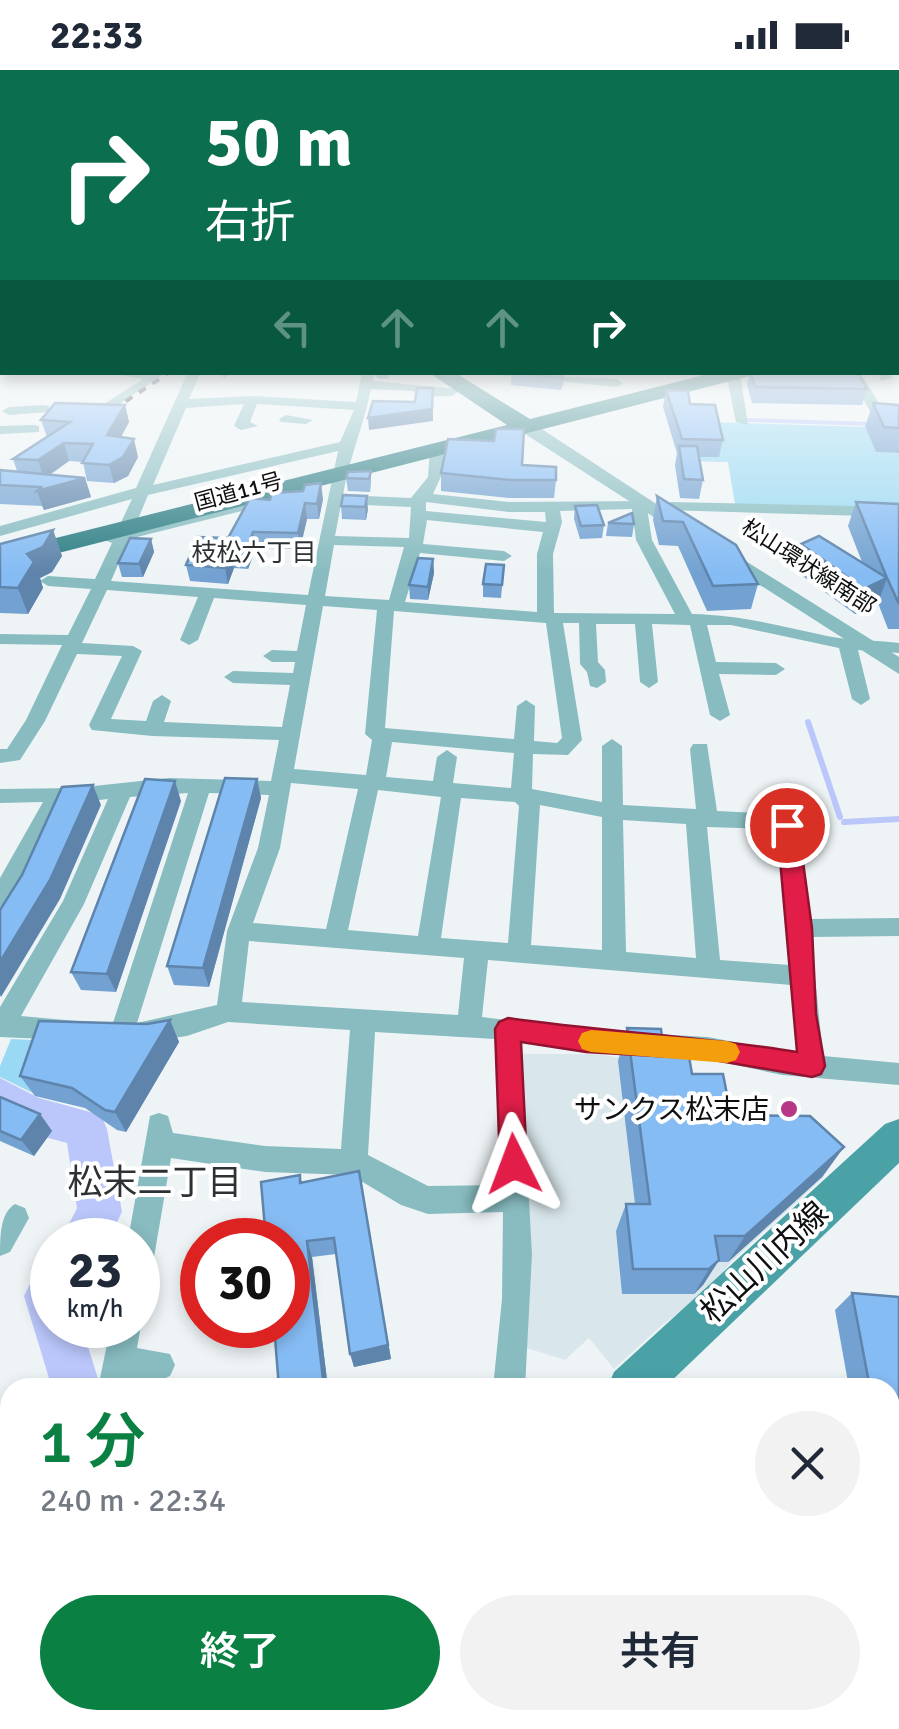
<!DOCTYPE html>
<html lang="ja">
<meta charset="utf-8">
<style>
body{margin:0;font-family:Signika,"Noto Sans JP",sans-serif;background:#f2f2f3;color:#1f2937;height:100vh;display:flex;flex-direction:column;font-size:38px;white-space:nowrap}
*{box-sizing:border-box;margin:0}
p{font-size:32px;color:#747a83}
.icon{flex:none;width:55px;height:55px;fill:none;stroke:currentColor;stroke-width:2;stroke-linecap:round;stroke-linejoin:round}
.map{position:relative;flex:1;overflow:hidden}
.panel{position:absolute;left:0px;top:1308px;width:900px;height:352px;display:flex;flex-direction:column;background:#fff;border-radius:30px 30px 0 0;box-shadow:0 5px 15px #0003}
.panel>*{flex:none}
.banner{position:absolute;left:0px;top:0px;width:900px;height:305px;box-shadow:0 5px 15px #0003;background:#0b6e4f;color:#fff;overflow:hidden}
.speed{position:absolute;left:30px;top:1148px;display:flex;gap:20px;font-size:50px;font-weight:700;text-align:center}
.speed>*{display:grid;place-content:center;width:130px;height:130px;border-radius:50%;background:#fff;box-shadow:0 5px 15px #0003;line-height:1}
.speed small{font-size:25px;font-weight:400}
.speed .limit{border:15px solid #d22;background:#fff;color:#111}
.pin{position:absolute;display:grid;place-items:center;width:85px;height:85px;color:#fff;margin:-42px;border:5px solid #fff;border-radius:50%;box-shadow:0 2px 10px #0007}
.me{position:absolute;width:110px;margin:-55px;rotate:357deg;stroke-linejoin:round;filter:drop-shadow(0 0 8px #0008)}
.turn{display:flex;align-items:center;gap:35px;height:210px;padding:0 40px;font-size:45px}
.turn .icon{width:130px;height:130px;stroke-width:2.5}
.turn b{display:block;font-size:70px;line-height:85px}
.lanes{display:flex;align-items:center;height:95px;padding:0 40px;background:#0003;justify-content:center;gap:50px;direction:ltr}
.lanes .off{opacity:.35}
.round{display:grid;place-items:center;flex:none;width:105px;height:105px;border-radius:52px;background:#f2f2f3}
.headline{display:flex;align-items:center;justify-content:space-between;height:170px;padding:0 40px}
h1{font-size:60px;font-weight:600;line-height:75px;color:#0b8043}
.button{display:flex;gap:20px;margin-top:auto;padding:20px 40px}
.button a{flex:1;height:115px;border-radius:60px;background:#0b8043;color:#fff;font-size:40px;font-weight:600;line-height:115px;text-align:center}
.button a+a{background:#f2f2f3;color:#1f2937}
.status{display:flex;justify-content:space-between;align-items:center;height:70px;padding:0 50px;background:#fff;direction:ltr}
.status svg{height:28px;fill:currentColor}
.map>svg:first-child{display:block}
</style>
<div class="status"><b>22:33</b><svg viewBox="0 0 49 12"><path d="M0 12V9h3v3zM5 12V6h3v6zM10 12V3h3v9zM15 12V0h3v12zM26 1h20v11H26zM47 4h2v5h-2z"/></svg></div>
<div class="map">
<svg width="899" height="1659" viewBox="0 0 899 1659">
<rect width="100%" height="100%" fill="#eef4f6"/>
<path fill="#d9e7ec" d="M518,984h79l53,8 29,44 112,40 33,31 -93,85 -26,32 -43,31 -48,44 -25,-31 -24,22 -45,-14z"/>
<g fill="#99d9f3">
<path d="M711,352l154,5 11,25 23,1v56l-164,-5 -7,-42 -44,-1v-4l37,-7z"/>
<path d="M11,969l42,2 -18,53 -35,-17v-11z"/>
</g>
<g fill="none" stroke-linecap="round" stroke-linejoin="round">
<path stroke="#bbc7fb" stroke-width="4" d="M747,350l126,4"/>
<g stroke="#bbc7fb" stroke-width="6">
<path d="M808,652l32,95"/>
<path d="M844,752l55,-3"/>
</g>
<g fill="#bbc7fb" fill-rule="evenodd">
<path d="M0,1008l39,20 62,17 6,14 15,83 -14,28h-47l16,-32 -10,-65 -37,-10 -30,-15z"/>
<path d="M52,1195v60h29l20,63h-49l-28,-92 12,-24z"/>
<path d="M890,1402l9,1v52l-9,-1z"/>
<path d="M41,1650h59l-3,9h-60z"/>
</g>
<g fill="#88bcc0" fill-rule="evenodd">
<rect x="898" y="276" width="1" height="8"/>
<path d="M104,302h63l-61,41 -5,-1v-6l42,-27z"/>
<path d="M188,302h13l-12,27 63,-3 104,6 6,-30h12l-1,9 84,8 1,3 -6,4 -33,1 -6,-6 -42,-2c-7,36 -22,69 -28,106l68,3 17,-21 2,-29 12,-3 2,25 -11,24 76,8 142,-1 3,3 -7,4 5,32 40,74c49,1 88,12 135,22 23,5 48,4 72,7v10l-41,-3 12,49 -9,6 -9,-6 -13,-51 -108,-23h-24l9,37 60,1 9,6 -9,6 -57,-1 11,41 -10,6 -10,-6 -20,-90 -38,-1 6,58 -9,6 -9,-6 -5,-58h-39l2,38 7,8 1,12 -9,6 -7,-2 -3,-14 -7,-8 -1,-41h-16l19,117 -14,15 -35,-1 -1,35 70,13v-56l10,-7 10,7 1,59 73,4 -6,-60 3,-5h14l10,67 63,3 17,11 12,94 90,-1v18l-88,1 12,119 76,7v22l-117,-10 -74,-16 -122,-7 -66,-10 12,212 -7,134h-32l9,-89 1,-87 -75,2 -27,-9 -50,-30 -86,-3 -94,-14 -18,105 -5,10 -10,4v-37h-10l22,-124 9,-3 9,3 5,17 92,13 76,3 9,-119 -122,-8 -41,14 -43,6 -11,-7 -11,8 -9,-3 -3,-8 78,-239 -58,4 -46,107 -63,112 55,5 3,8 -3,8 -9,3 -67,-3v-30l63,-106 45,-102 -42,5 -6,5 -52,95 -8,3v-29l43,-76 -43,1v-14l75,-1 94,-10 102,3 8,-41 -127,-4 -60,-6 -3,-5 33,-69 -45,-2 -32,67 -25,39 -20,3v-14h7l19,-29 36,-75 -62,-1v-10l68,1 23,-46 -43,-3 -8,-5 8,-5 47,3 17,-36 -10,-4 14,-6 16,-34 -132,37v-10l136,-38zM244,334l-10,22 7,4 17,-4 -8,-4 7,-18 97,6 -14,32 -187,43 33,-77zM338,381l-30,144 -197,-14 18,-42 153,-38 -8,-5 -140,33 14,-34zM426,432l83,10h36l1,10 -120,-11zM341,434l70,3 -2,31 -74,-2zM632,439l4,31 39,74 -121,-1 -1,-59 9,-32 -2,-11zM427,450l116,12 -6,22v58l-132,-10 15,-49 84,8 8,-5 -8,-5 -81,-7zM334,475l70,2 -15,53 -64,-4zM107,520l91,7 -18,43 9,5 9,-5 16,-42 92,7 -9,46 -25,-1 -9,6 9,6h23l-2,11 -60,-2 -9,6 9,6 57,2 -8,42 -118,-5 7,-21 -9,-6 -9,6 -7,20 -35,-2 31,-68 -9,-5 -51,-3zM323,536l54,4 -12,124 7,6 -6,35 -72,-6zM394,541l152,12 16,115 -5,5 -23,-2 1,-35 -9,-6 -9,6 -3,33 -129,-11zM392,672l122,11 -3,35 -58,-5 4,-26 -10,-7 -10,7 -4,24 -47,-4zM291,713l67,6 -32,140 -73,-6 27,-75zM378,720l63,7 -23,139 -70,-6zM209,723l60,2 -11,53 -31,83 -10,74 -80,18zM461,728l54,4 4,4 -11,137 -67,-5zM540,735l62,12v133l-71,-5zM623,750l63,4 10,134 -70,-6zM707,757l68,2 5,4 10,132 -70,-5zM249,871l215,17 -6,57 -216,-13zM488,890l303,25 6,69 -89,-17 -122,-7 -104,-13zM375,962l120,7 7,146 -74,1 -60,-31z"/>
<path d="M218,302h12v2l-6,4z"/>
<path d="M472,302l145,7 6,4 -6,4z"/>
<path d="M847,302h13l31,51 -2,3h-10z"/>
<path d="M877,302h13l2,6 -11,3z"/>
<path d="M726,303h8l7,7 7,45 -12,-3z"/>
<path d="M44,335l5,1v6l-40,3 -7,-4 7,-4z"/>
<path d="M286,345l27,5 -7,4 -25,-2 -2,-3z"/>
<path d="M34,355l5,1v6l-39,2v-8z"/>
<path d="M671,432l228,5v10l-233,-7 -3,-3z"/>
<path d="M15,1134l10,4 4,10 -19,34 -10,4c0,-20 0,-43 15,-52z"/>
<path d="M138,1246l3,9 -4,23 33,6 5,11 -5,11 -11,5 -27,-2 -2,9h-32l13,-63h27z"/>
<rect x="0" y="1446" width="10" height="34"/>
<path d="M543,1650h38l1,9h-38z"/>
</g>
<g fill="#88bcc0" fill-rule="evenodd">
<path d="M525,351l6,1 162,106 -2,4h-14l-158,-102 -2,-4z"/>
<path d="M720,475l179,112v17l-186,-119 -3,-4z"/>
</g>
<g fill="#4aa1a6" fill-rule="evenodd">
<path d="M899,1049v44l-235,225h-57l7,-16 271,-248z"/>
<path d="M235,1650h61l-3,9h-61z"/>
</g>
<path fill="#2c7e84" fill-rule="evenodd" d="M428,302h26l76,47 186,-47h37l-3,4 -750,192v-16l507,-127z"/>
<path stroke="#3f4243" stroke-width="4" stroke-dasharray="8 8" stroke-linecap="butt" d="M99,349l71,-47"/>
</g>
<g fill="#73a2d2">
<path d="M377,302h13l-2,7 -11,-1z"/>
<path d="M512,302l52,1 -1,12 -2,5 -50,-5z"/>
<path d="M560,302h50v3z"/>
<path d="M750,302h107l10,17 -5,16 -110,-2 -5,-18z"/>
<path d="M666,320l24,14 33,36 -4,17h-20l4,23 -4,19 -19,-1 -5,-33 2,-12 -14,-46z"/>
<path d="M873,333l26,2v48l-23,-1 -11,-25z"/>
<path d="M125,335l4,17 -8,15 17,20 -10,19 -14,7 -27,-2 -4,-19 -14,-1 -19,14 35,3 6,19 -47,13 -2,-4 -42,-2v-34l17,1 -4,-12 34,-22 -6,-17z"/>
<path d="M522,395l34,15 -2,18h-45l-68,-7v-18z"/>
<path d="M371,401v13l-1,8 -22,-1 -2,-13z"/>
<path d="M303,421l20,8 -4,20h-12l-7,30 -44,-1 -8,21 -14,-1 -6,16 -38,-3 -4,-16 42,-27 42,-38z"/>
<path d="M343,425l25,14 -2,11 -24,-1 -1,-13z"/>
<path d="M657,426l101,88 -7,25 -44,2 -29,-65 -19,-1 -6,-25z"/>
<path d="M856,432l43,2v125h-11l-10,-26 -23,11 -62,-45 8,-25 61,18 -14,-36z"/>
<path d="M575,436l29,19 -2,13 -22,1 -6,-20z"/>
<path d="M608,453l26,1 -2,13 -26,-1z"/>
<path d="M53,460l9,26 -10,16 -12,6 3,10 -15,26 -28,-1v-69z"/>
<path d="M151,469l3,13 -11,25h-21l-4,-14z"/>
<path d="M433,489l1,14 -6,27 -18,-1 -1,-14z"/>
<path d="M504,495l-3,33 -18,-1v-13z"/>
<path d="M257,709l4,19 -52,189 -35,-2 -7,-19z"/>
<path d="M181,731l-65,191 -35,-2 -10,-18z"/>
<path d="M170,950l9,22 -53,90 -9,-2 -32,-22 -50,-12 -15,-20 127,-52z"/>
<path d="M627,958l36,17 68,70 92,61 -95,86h-10l-15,23 -9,9h-72l-6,-63 10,-27h9l-17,-143z"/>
<path d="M0,1027l40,17 12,17 -18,25 -34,-15z"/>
<path d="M359,1101l32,188 -37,8 -18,-113 -24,3 16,131h-49l21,-213 2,7z"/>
<path d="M852,1223l47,4v146l-9,-1v-54h-41l-14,-78z"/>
<path d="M608,1650h173l1,9h-174z"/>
</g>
<g fill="#5e84ab">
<path d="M433,318v33l-64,9 -1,-12 64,-9z"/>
<path d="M125,335l4,17 -17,31 -5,-18z"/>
<path d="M134,369l4,18 -10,19 -14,7 -5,-18z"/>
<path d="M64,373l5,18 -25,17 -6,-18z"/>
<path d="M85,408l6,19 -47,13 -7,-19z"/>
<path d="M321,413l2,16 -4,20 -2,-15z"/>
<path d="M367,426l1,13 -2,11 -1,-13z"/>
<path d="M305,433l2,16 -7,30 -2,-16z"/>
<path d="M53,460l9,26 -10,16 -12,6 3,10 -15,26 -10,-26 9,-34z"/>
<path d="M253,462l3,16 -8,21 -3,-16z"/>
<path d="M151,469l3,13 -11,25 -4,-13z"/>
<path d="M231,482l3,16 -6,16 -3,-16z"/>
<path d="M433,489l1,14 -6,27v-13z"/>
<path d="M887,508l-9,25 -23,11 9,-25z"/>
<path d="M257,709l4,19 -52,189 -6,-19z"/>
<path d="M175,711l6,20 -65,191 -9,-18z"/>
<path d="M93,715l8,20 -41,94 -59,98 -1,-2v-33z"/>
<path d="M170,950l9,22 -53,90 -11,-20z"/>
<path d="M40,1044l12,17 -18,25 -13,-16z"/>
<path d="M844,1077l-21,29 -95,86 17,-26z"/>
<path d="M359,1101l32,188 -37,8 -4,-13z"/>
<path d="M307,1171l5,16 16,131h-4z"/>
<path d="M719,1190l-16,25 -9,9 15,-25z"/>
</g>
<g fill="#86bcf4" stroke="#5e84ab" stroke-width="2.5">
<path d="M512,302h47l5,1 -2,5z"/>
<path d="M751,302h106l10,17 -112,-2z"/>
<path d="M417,318h16l-1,21 -64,9 5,-17 42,1z"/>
<path d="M666,320l22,1 2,13 25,1 8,35 -41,-1z"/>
<path d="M55,333l70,2 -18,30 27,4 -11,18 -14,8 -27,-2 11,-19 -29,-1 -26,17 -25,-1 57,-37 -29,-2z"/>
<path d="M873,333l26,2v23l-15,-1z"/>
<path d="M496,359h28l-2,36 34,2v13h-46l-69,-7 7,-34 46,2z"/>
<path d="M679,376h18l6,34 -19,-1z"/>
<path d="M0,400l85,8 -48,13 4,-4 -41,-2z"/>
<path d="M371,401l-2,8 -23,-1 2,-6z"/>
<path d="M321,413l-4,21 -12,-1 -7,30 -45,-1 -8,21 -14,-1 -6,16 -39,-3 12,-28 30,1 22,-40 20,2 2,-7 31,-2 2,-6z"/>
<path d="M343,425l24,1 -2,11 -24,-1z"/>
<path d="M657,426l79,49 22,39 -45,2 -30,-64 -20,-1z"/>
<path d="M856,432l43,2v100l-12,-26 -23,11 -63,-45 18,-8 68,42z"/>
<path d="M597,435l7,20 -23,1 -6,-20z"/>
<path d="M632,443l2,11 -26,-1z"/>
<path d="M53,460l-10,17 -16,7 7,8 -16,26 -18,-1v-43z"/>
<path d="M130,468l21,1 -12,25 -21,-1z"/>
<path d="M418,488l15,1 -5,28 -19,-2z"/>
<path d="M486,494l18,1 -2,20 -19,-1z"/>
<path d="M225,708l32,1 -54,189 -36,-2z"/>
<path d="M145,709l30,2 -68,193 -36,-2z"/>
<path d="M93,715l-43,95 -50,82v-52l22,-35 40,-88z"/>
<path d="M170,950l-55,92 -10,-2 -33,-22 -52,-12 19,-55 108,3z"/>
<path d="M627,958l34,1 2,16h24l5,29h31l8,41 79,1 34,31 -99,89h-30l4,24 -10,9h-76l-7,-65h24z"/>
<path d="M0,1027l40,17 -19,26 -21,-9z"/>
<path d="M359,1101l29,174 -38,9 -16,-116 -27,3 17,147h-45l-5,-63h14v-85h-22l-5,-58 39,-7v8z"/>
<path d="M852,1223l47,4v133l-9,-1v-41h-20z"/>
<path d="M616,1650h165l1,9h-165z"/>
</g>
<linearGradient id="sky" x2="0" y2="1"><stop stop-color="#96bcf0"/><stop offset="0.54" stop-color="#f7fafb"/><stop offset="1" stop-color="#f7fafb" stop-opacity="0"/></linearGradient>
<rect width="899" height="503" fill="url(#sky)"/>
<path fill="#e11d48" stroke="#92132f" stroke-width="2.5" d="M787,747l11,8 14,103 4,86 9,52 -4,8 -9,3 -104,-18 -122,-7 -65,-10 6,122 -4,10 -9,3 -10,-3 -4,-10 -5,-135 4,-7 9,-4c96,14 193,18 289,34l-20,-227z"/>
<path fill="#f59e0b" d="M591,960l136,11 9,3 4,8 -4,8 -9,3 -136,-11 -9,-3 -4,-8 4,-8z"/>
<circle fill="#b53785" stroke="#fff" stroke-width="4" cx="789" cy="1039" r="10"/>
<g text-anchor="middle" stroke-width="8" stroke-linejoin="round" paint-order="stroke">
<g font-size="22" fill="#0d0f10" stroke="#fff">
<text transform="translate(238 421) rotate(-15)" y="8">国道11号</text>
<text transform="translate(809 496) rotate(33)" y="8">松山環状線南部</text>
</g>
<g font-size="25" fill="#2d3133" stroke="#fff">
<text x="254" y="491">枝松六丁目</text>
</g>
<g font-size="28" fill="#0d0f10" stroke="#fff" text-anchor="end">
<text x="769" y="1049">サンクス松末店</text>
</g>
<g font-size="32" fill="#0d0f10" stroke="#fff">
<text transform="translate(764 1192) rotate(-43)" y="11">松山川内線</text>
</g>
<g font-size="35" fill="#2d3133" stroke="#fff">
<text x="155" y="1124">松末二丁目</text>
</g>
</g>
</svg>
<div class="speed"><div>23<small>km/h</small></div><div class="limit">30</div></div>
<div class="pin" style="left:787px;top:755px;background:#d93025"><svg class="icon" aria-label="arrive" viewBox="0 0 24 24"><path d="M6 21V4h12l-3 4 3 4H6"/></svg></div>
<svg class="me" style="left:514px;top:1094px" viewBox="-20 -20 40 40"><path d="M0-17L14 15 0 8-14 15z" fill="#e11d48" stroke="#fff" stroke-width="4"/></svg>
<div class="banner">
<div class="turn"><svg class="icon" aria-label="right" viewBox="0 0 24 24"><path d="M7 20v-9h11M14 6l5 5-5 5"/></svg><div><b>50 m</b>右折</div></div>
<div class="lanes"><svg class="icon off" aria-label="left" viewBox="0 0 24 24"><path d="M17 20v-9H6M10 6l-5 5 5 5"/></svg><svg class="icon off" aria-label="ahead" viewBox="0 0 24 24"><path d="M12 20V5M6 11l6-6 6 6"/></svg><svg class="icon off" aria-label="ahead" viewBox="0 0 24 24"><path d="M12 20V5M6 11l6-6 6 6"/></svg><svg class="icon" aria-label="right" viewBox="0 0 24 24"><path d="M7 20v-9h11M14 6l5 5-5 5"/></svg></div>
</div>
<section class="panel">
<div class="headline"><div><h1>1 分</h1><p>240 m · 22:34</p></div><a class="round"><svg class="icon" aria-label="close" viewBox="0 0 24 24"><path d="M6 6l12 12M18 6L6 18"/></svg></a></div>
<div class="button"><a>終了</a><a>共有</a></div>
</section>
</div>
